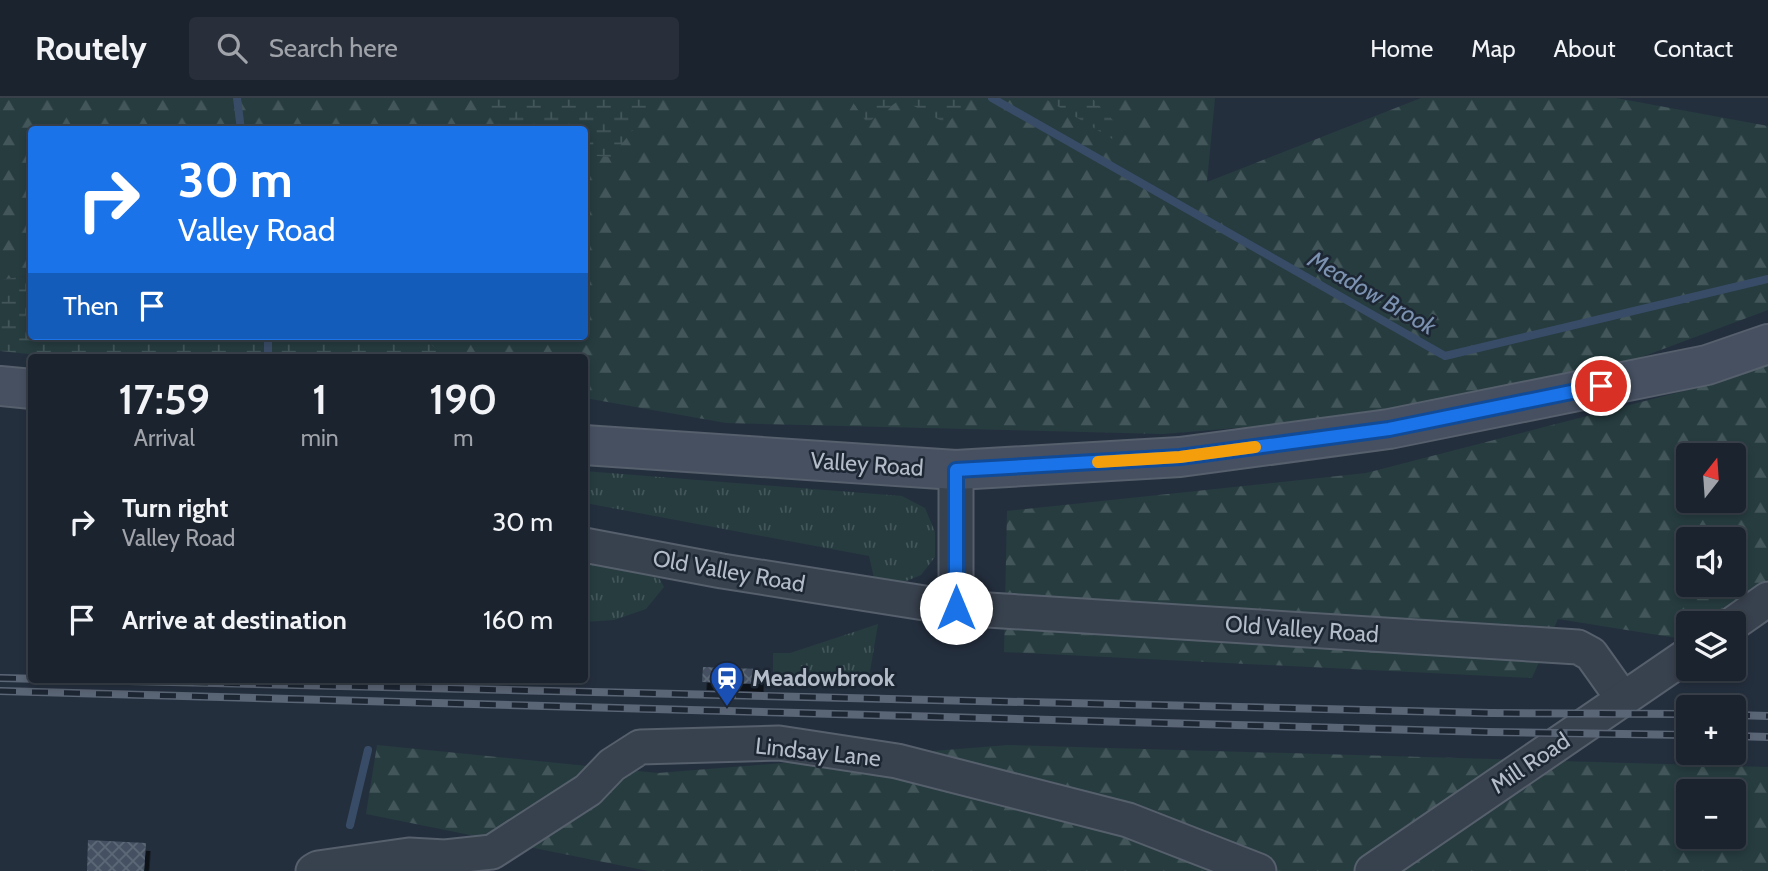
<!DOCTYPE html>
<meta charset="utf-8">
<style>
body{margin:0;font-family:Cabin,sans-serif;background:#282f3a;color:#f1f3f6;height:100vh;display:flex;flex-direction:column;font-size:26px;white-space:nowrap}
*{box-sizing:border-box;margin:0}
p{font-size:23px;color:#a0a4aa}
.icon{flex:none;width:38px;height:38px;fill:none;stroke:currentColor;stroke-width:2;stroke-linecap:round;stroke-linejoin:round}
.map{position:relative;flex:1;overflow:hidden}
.drawer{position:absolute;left:28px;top:256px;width:560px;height:329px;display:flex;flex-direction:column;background:#1b232e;border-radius:7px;box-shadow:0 4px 10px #0003,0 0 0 2px #39404a}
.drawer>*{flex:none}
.guide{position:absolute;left:28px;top:28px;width:560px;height:214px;border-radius:7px;box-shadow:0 4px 10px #0003,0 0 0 2px #39404a;background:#1a73e8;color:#fff;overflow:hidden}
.needle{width:46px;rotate:17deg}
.fabs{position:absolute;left:1676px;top:345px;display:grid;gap:14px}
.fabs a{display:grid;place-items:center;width:70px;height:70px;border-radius:7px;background:#1b232e;box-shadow:0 4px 10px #0003,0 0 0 2px #39404a;font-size:35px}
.pin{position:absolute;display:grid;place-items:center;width:60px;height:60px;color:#fff;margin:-30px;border:4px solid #fff;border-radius:50%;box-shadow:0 2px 7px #0007}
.me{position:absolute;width:77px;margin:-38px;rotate:0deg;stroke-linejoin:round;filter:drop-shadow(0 0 5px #0008)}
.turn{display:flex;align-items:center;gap:24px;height:147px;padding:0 35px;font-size:32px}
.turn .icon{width:91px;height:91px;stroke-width:2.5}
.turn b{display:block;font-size:49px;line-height:60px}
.then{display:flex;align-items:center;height:66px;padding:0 35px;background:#0003;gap:14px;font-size:26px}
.eta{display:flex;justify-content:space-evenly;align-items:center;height:119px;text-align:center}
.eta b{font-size:42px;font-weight:600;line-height:49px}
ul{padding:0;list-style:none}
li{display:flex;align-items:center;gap:21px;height:98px;padding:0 35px}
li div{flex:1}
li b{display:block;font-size:26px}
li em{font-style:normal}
header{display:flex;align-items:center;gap:42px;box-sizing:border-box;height:98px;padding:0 35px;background:#1b232e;border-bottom:2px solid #39404a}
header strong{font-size:33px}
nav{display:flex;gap:38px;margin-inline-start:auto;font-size:24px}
.search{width:490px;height:63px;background:#282f3a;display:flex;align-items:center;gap:18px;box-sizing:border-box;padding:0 24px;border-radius:7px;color:#a0a4aa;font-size:26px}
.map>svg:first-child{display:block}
</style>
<header>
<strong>Routely</strong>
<div class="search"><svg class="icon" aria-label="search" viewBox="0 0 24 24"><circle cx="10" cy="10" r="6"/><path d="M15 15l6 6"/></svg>Search here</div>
<nav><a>Home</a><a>Map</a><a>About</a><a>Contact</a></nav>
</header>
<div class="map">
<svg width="1768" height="773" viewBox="0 0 1768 773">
<defs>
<pattern id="grass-tufts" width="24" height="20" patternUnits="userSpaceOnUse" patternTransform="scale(1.75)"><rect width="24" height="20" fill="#263c3f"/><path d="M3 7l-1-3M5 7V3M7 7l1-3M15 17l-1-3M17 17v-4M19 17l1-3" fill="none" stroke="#435659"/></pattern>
<pattern id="forest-firs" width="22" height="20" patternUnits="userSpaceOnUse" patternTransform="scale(1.75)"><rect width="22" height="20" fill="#263c3f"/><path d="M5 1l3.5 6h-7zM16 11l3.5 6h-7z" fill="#435659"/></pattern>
<pattern id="wetland-marsh" width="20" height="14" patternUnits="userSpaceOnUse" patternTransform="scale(1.75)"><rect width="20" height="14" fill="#263c3f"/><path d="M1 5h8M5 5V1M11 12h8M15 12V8" fill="none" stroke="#435659"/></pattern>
<pattern id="building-cross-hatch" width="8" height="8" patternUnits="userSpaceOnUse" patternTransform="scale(1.75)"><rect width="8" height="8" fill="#455162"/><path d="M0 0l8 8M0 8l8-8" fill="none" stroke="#5d6877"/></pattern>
<filter id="shadow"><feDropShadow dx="4.5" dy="8" stdDeviation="0" flood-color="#0009"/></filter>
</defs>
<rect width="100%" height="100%" fill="#242f3e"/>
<g fill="url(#grass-tufts)">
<path d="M584,373l318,25 23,12 10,24v25l-14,18 -22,9 -24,-2 -6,-26 -284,-53z"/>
<path d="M585,465l74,15 5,9 -18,22 -32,11 -29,2z"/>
<path d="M878,526l-10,59 -95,-2v-28h17z"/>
</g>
<g fill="url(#forest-firs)" fill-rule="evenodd">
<path d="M0,0h1215l-8,84 214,-84h195l152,28v184l-129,48 -282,60 -194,16 -437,-11 -141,-25 -1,-41h-140l-22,-21h162v-206h-552l-1,145 -31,5z"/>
<path d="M1768,264v217l-55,44h-24v17l-131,-21 -26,59 -528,-26 3,-141 359,-38 364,-94zM1689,357h45v45h-45zM1689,441h45v45h-45z"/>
<path d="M377,647l281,28 350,-28 760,22v104h-1120l-282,-57zM1689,693h45v45h-45z"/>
</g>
<g fill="url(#wetland-marsh)">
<path d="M475,0h184l-48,59 -26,-2 -1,-25 -84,-1z"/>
<path d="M850,0h119l-22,26 -46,-25 -34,24z"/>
<path d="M1044,0h48l30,32 -8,10z"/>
<path d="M31,177l1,61h390l22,21h-387l-57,-6v-71z"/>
</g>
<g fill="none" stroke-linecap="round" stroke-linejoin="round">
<g stroke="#394c67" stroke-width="8">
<path d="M237,0l4,32"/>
<path d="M992,0l453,258 323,-77"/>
<path d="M268,259v-21"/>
<path d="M350,727l18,-75"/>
</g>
</g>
<g fill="url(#building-cross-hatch)" filter="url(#shadow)">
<path d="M703,569l57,2 -1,15 -57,-2z"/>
<path d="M88,742l58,3 -2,28h-57z"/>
</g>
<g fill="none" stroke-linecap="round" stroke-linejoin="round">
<defs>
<g id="minor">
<path d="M956,372v138"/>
<path d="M584,447l138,26 234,37 622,39 13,7 32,45"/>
<path d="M1734,525l34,-24"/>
<path d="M313,773l5,-3 91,-13 36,2 47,-5 96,-62 24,-25 28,-18 139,-4 118,18 231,59 131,51"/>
<path d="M1372,773l317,-217"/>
</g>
<g id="secondary">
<path d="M0,288l32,3"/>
<path d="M584,347l372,25 224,-13 209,-28 318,-64 61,-21"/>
</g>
</defs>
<use href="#minor" stroke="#565f6c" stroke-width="37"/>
<use href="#secondary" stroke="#565f6c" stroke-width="42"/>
<use href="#minor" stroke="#38414e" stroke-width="33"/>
<use href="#secondary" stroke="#465061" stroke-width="38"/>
<defs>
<g id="rail">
<path d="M0,580l1491,35 198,1"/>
<path d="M0,593l1488,41 201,3"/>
<path d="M1734,617l34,1"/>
<path d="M1734,638l34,1"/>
</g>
</defs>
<use href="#rail" stroke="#5a6575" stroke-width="8"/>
<use href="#rail" stroke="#1d2633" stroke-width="5" stroke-dasharray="16" stroke-linecap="butt"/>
</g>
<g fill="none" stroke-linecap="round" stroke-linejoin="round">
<defs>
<path id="route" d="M956,510v-138l224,-13 209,-28 212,-43"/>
</defs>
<use href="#route" stroke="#114b97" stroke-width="18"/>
<use href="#route" stroke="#1a73e8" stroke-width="12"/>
<path stroke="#f59e0b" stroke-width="12" d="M1098,364l82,-5 75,-10"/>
</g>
<defs>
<symbol id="station-pin" viewBox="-11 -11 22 30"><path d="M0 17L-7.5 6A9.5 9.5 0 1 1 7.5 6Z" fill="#1a4fb4" stroke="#1d2633"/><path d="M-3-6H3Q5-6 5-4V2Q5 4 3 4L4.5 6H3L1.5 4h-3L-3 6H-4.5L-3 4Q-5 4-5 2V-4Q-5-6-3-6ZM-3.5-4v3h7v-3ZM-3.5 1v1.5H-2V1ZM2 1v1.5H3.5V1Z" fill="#fff"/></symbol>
</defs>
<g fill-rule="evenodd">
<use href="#station-pin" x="708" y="561" width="38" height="52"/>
</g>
<g text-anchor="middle" stroke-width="5" stroke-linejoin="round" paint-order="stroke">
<g font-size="23" fill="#b4bcc9" stroke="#1d2633">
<text transform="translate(867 366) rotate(4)" y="8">Valley Road</text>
<text transform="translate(729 473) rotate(10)" y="8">Old Valley Road</text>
<text transform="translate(1302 531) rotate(4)" y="8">Old Valley Road</text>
<text transform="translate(818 654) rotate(6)" y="8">Lindsay Lane</text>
<text transform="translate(1530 665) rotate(-34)" y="8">Mill Road</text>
</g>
<g font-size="23" font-weight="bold" fill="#b4bcc9" stroke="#1d2633" text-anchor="start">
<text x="752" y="588">Meadowbrook</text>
</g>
<g font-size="24" font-style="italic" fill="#7c92b1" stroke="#1d2633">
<text transform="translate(1372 195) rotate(30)" y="8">Meadow Brook</text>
</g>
</g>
</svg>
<div class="fabs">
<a><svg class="needle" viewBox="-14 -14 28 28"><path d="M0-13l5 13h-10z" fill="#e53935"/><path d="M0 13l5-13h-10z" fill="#a0a4aa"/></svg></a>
<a><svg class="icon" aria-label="sound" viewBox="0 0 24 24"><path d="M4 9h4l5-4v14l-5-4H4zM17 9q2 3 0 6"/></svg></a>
<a><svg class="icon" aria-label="layers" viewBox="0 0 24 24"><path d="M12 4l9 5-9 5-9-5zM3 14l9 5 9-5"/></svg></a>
<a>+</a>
<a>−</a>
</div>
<div class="pin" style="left:1601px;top:288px;background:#d93025"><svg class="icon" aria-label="arrive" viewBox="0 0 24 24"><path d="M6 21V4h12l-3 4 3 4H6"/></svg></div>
<svg class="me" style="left:956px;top:510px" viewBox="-20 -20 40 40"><circle r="19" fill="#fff"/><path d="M0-13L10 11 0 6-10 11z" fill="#1a73e8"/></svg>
<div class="guide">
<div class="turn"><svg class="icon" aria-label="right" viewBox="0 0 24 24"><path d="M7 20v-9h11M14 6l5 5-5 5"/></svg><div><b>30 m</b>Valley Road</div></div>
<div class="then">Then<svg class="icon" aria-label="arrive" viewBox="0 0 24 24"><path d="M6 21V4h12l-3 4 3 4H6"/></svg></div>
</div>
<section class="drawer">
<div class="eta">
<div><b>17:59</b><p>Arrival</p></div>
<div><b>1</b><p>min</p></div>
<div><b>190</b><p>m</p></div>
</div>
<ul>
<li><svg class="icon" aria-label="right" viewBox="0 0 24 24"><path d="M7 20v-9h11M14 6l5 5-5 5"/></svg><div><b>Turn right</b><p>Valley Road</p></div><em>30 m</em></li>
<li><svg class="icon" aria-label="arrive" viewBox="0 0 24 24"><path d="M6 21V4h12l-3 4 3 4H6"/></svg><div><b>Arrive at destination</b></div><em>160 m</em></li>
</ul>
</section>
</div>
